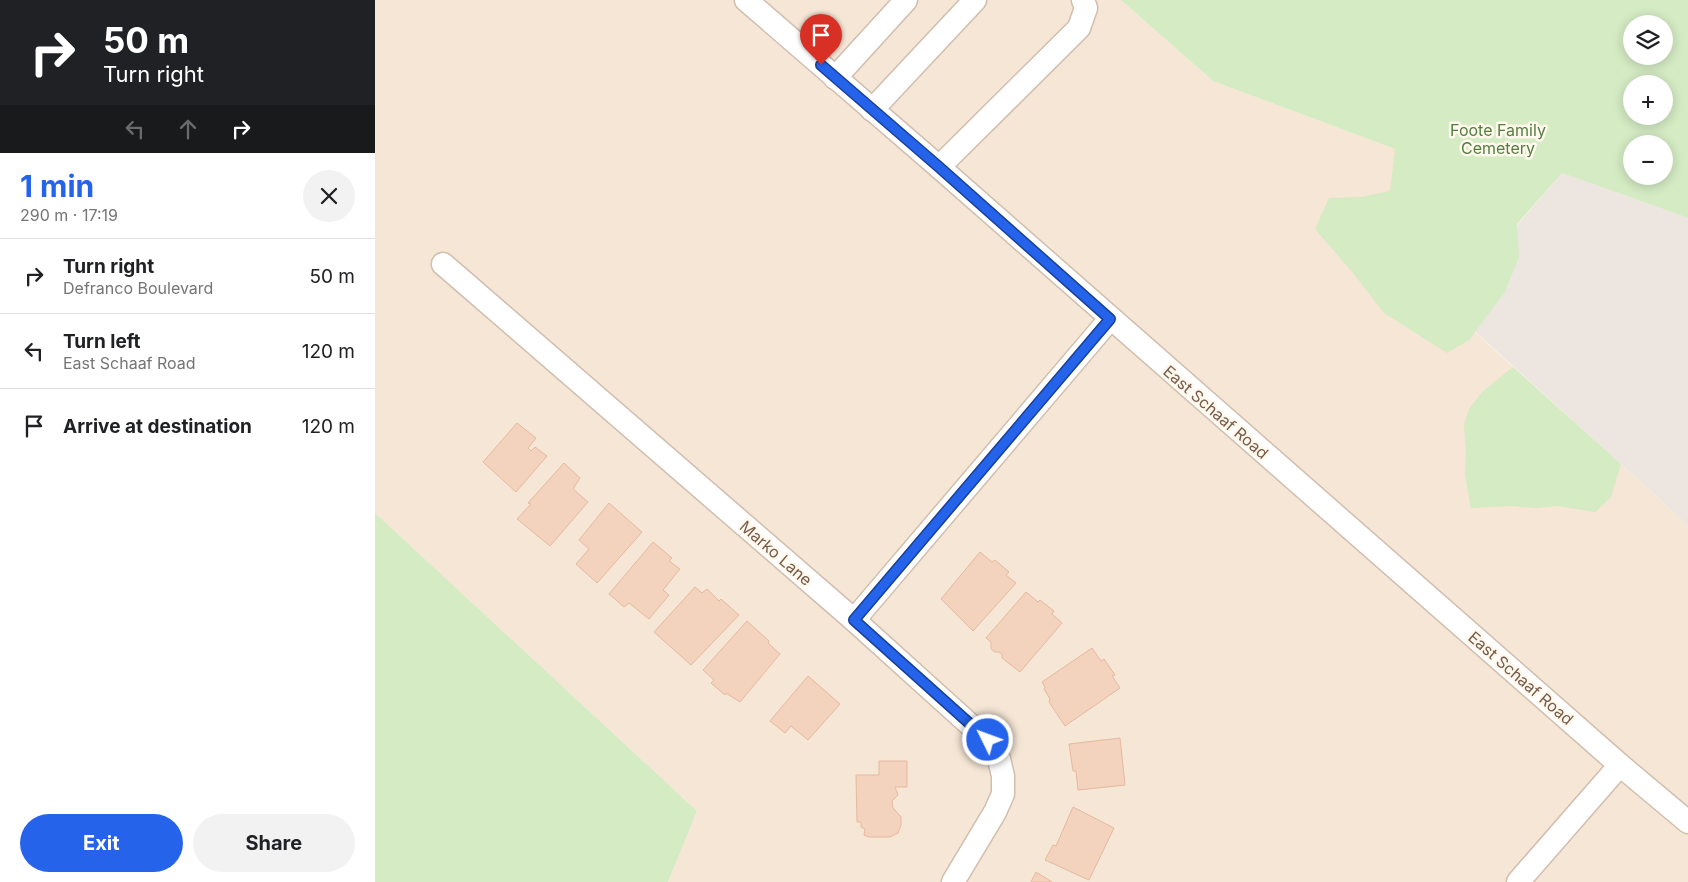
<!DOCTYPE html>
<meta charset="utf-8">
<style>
body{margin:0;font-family:Inter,sans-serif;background:#f2f2f2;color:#202124;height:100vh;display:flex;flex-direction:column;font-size:19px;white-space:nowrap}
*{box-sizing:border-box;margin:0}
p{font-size:16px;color:#757577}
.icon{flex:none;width:28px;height:28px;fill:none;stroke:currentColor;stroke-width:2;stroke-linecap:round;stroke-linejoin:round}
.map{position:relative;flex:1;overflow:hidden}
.drawer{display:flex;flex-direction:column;background:#fff;width:375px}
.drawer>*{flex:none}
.banner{background:#202124;color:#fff;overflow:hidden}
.buttons{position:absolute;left:1248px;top:15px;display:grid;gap:10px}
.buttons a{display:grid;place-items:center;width:50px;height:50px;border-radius:50%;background:#fff;box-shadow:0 2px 12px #0003;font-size:25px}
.pin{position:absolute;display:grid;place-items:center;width:42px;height:42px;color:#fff;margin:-51px -21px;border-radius:50% 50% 50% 0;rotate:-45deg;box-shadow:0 0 5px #0007}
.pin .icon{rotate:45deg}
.me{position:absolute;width:55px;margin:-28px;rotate:312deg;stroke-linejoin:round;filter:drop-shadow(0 0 4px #0008)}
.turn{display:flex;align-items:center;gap:18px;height:105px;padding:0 20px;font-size:22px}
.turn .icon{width:65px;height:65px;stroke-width:2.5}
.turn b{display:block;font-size:35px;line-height:42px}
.lanes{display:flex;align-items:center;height:48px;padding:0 20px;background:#0003;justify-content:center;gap:25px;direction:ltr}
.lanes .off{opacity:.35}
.round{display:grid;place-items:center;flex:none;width:52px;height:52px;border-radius:26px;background:#f2f2f2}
.summary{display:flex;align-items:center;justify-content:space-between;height:85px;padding:0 20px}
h1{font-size:30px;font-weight:700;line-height:38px;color:#2563eb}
.button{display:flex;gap:10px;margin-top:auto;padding:10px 20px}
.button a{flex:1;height:58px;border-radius:30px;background:#2563eb;color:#fff;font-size:20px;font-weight:700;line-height:58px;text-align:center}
.button a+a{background:#f2f2f2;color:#202124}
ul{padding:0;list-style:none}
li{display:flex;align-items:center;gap:15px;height:75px;padding:0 20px;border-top:1px solid #e0e0e0}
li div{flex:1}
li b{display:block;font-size:19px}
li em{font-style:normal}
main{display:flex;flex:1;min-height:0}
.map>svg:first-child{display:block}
</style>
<main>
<section class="drawer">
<div class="banner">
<div class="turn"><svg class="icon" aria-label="right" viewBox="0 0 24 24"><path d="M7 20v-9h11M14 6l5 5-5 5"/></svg><div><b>50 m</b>Turn right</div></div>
<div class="lanes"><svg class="icon off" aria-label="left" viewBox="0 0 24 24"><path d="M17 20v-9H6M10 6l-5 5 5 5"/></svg><svg class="icon off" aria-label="ahead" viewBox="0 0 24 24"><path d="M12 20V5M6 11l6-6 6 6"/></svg><svg class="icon" aria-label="right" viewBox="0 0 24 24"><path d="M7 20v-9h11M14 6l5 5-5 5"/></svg></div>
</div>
<div class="summary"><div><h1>1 min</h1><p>290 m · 17:19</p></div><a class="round"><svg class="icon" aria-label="close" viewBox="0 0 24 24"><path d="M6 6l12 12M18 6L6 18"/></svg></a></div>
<ul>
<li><svg class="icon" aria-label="right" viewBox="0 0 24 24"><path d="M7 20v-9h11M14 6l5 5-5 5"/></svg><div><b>Turn right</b><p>Defranco Boulevard</p></div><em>50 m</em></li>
<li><svg class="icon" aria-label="left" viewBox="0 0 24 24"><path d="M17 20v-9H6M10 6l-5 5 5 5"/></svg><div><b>Turn left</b><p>East Schaaf Road</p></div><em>120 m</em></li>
<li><svg class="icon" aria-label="arrive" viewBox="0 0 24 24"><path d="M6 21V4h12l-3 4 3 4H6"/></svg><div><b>Arrive at destination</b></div><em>120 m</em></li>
</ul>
<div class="button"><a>Exit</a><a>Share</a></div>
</section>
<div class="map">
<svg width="1313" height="882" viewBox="0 0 1313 882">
<rect width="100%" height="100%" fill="#fdf4e7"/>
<path fill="#f5e6d5" d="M0,0h746l92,81 182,68 113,86 -61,72 241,218v357h-1020l29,-71 -322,-298z"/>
<path fill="#ede6e0" d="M1187,173l126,45v307l-241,-219z"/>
<g fill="#d4ebc4" fill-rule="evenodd">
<path d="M746,0h567v218l-126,-45 -45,51 2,33 -14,35 -36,48 -22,13 -63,-40 -31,-40 -38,-44 14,-31 32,-1 29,-6 5,-42 -182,-68zM1256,24h33v32h-33zM1256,84h33v32h-33zM1256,144h33v32h-33z"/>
<path d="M1138,367l108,97 -10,33 -16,15 -37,-6 -22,2 -24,-2 -41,2 -6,-33 1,-25 -2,-25 5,-16 13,-17z"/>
<path d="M0,513l322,298 -29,71h-293z"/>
</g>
<g fill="#f3d3be" stroke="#e6b99e">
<path d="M142,423l19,15 -8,10 3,3 4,-4 12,9 -31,36 -33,-30z"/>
<path d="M189,463l16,15 -7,11 15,13 -38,44 -33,-27 14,-15 -3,-1z"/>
<path d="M234,503l33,29 -45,51 -21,-19 13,-15 -10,-9z"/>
<path d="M278,542l19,16 -3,3 11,8 -17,21 6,5 -20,24 -20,-16 -5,4 -15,-13z"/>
<path d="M605,552l12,10 3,-2 14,12 -3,3 10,8 -43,48 -32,-32z"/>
<path d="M320,587l7,6 5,-4 12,12 2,-2 18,16 -48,50 -37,-33z"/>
<path d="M651,592l12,10 2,-2 14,11 -2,3 10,9 -42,49 -18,-14v-4l-3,-2h-4l-4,-3v-7l-5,-4z"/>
<path d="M372,621l22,20 -1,2 12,11 -40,48 -14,-9 -1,2 -14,-12 3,-3 -11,-10z"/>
<path d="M717,648l9,13 3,-2 11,16 -3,1 8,12 -55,38 -16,-24 1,-3 -6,-10 1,-2 -3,-5z"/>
<path d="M433,676l32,28 -32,36 -17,-14 -6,7 -15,-12z"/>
<path d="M745,738l5,47 -47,5 -2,-19h-3l-4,-27z"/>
<path d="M504,761h28v26h-12l3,8 -6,6 1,7 8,9v8l-3,8 -8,4h-21l-5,-2 1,-6 -4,-2v-5h-4l-1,-47h23z"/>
<path d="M698,807l41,21 -25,52 -44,-20 8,-15 3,1z"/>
<path d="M661,872l16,10h-21z"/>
</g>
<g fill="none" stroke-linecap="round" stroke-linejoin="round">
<defs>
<g id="minor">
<path d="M371,0l193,167 681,598 68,57"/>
<path d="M460,78l71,-78"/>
<path d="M497,110l103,-110"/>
<path d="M564,167l140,-139 7,-20 -3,-8"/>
<path d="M68,264l411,356 134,121 11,18 4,17v18l-8,18 -42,70"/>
<path d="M479,620l256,-301"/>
<path d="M1143,882l102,-117"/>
</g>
</defs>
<use href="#minor" stroke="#d1beae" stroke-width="25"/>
<use href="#minor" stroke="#fff" stroke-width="22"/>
</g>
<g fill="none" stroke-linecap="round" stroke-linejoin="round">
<defs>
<path id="route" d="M446,65l118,102 171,152 -256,301 134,120"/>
</defs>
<use href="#route" stroke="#184099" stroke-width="12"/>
<use href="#route" stroke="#2563eb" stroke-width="9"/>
</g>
<g text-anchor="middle" stroke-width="5" stroke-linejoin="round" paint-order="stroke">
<g font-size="16" fill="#547d42" stroke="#fff8ed">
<text x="1123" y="136">Foote Family<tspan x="1123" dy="18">Cemetery</tspan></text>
</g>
<g font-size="16" fill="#775a4a" stroke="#fff8ed">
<text transform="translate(841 412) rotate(41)" y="6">East Schaaf Road</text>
<text transform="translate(401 553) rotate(41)" y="6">Marko Lane</text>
<text transform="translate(1146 678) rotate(41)" y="6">East Schaaf Road</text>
</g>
</g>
</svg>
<div class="buttons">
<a><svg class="icon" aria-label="layers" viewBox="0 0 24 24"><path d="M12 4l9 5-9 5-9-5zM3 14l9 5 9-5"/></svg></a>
<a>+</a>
<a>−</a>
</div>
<div class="pin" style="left:446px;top:65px;background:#d93025"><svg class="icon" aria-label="arrive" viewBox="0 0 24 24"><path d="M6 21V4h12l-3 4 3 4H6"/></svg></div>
<svg class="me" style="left:613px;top:740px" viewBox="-20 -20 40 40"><circle r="17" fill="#2563eb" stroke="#fff" stroke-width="3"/><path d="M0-11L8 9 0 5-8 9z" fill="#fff"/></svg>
</div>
</main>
